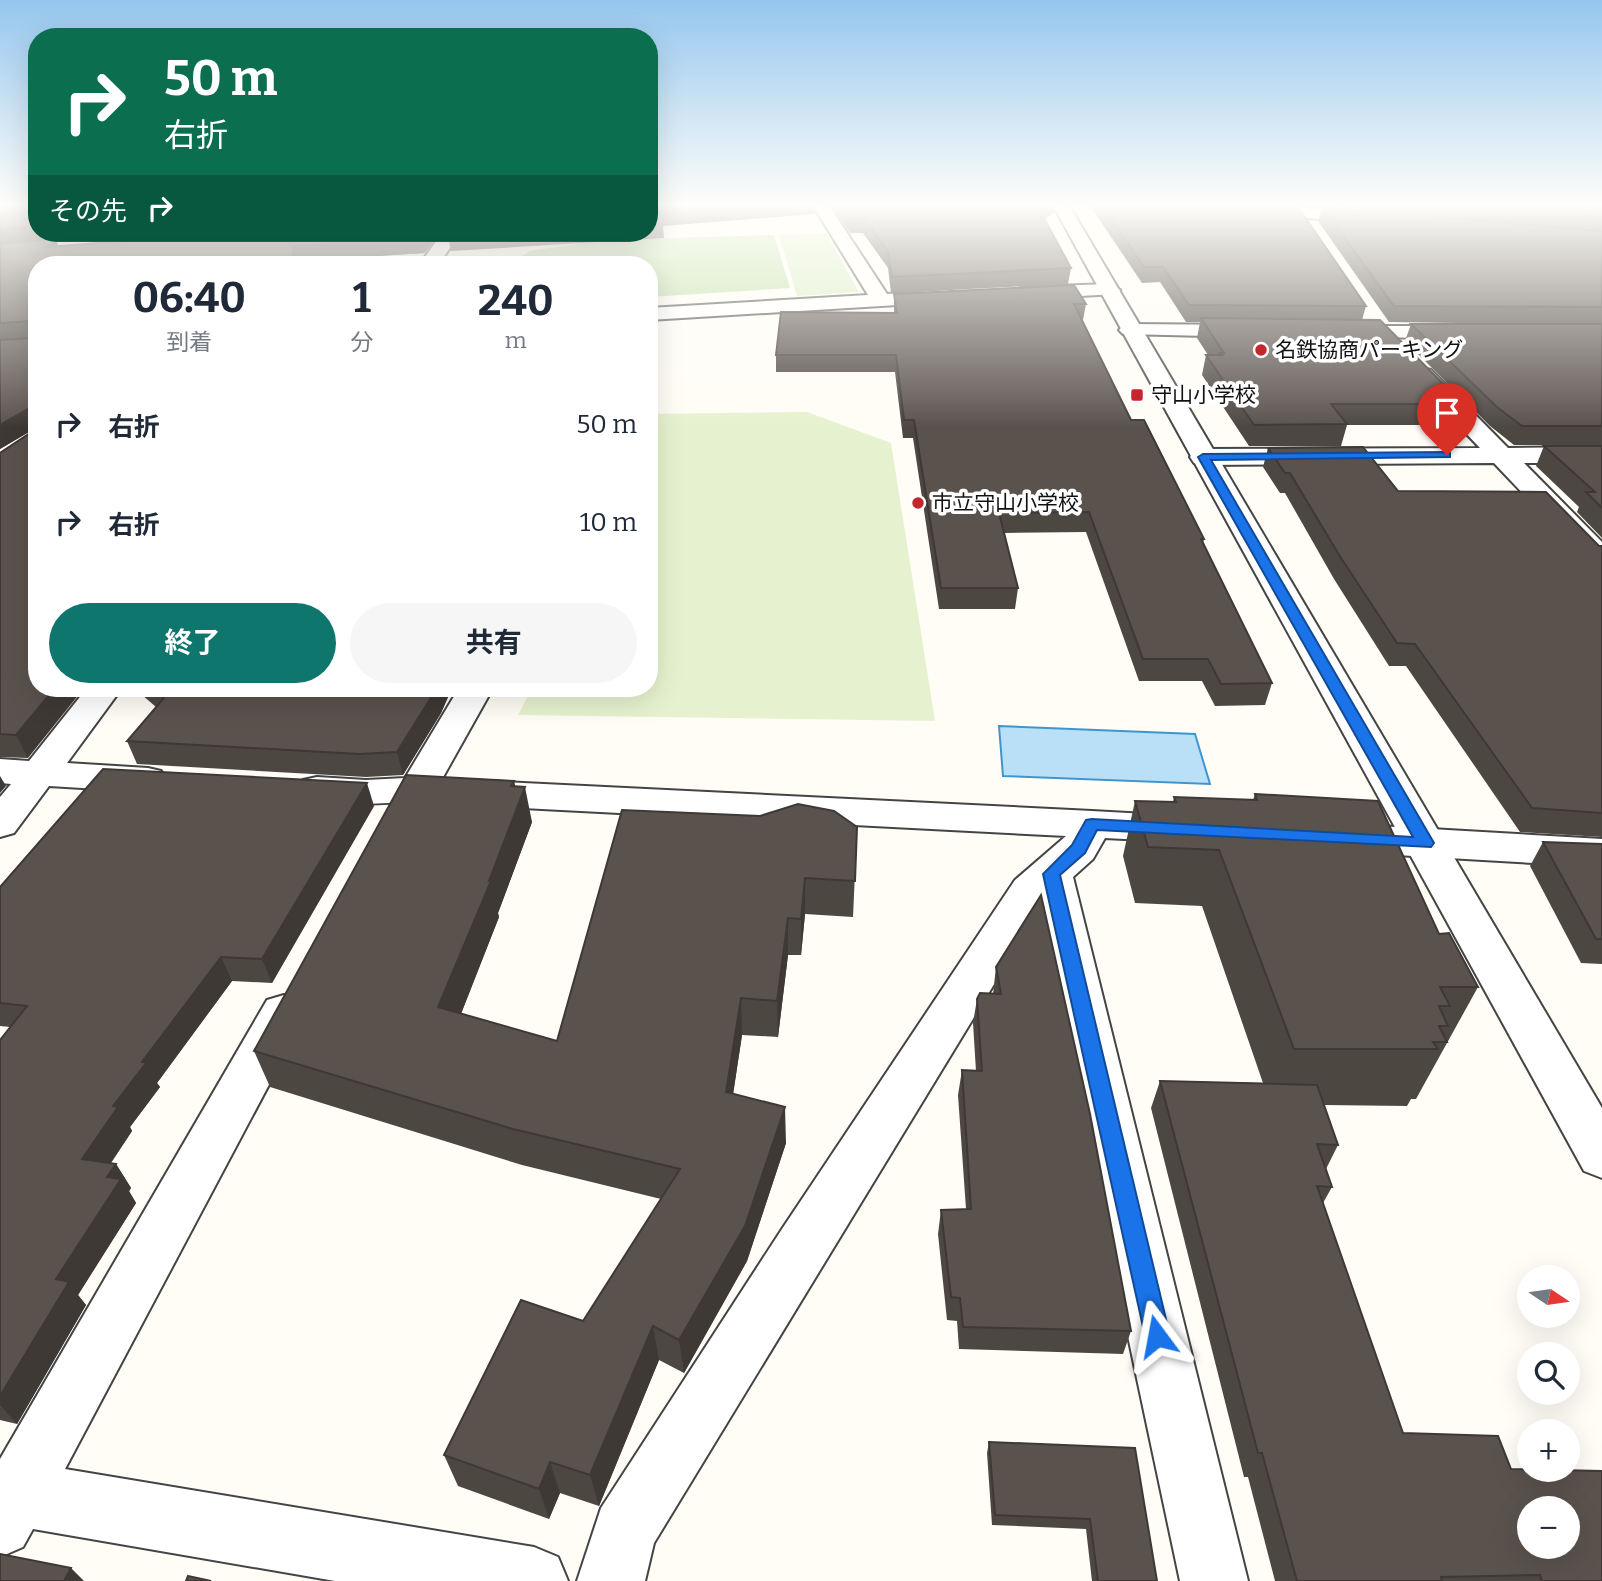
<!DOCTYPE html>
<html lang="ja">
<meta charset="utf-8">
<style>
body{margin:0;font-family:Bitter,"Noto Sans JP",serif;background:#f6f6f7;color:#1f2937;height:100vh;display:flex;flex-direction:column;font-size:26px;white-space:nowrap}
*{box-sizing:border-box;margin:0}
p{font-size:23px;color:#747a83}
.icon{flex:none;width:38px;height:38px;fill:none;stroke:currentColor;stroke-width:2;stroke-linecap:round;stroke-linejoin:round}
.map{position:relative;flex:1;overflow:hidden}
.sheet{position:absolute;left:28px;top:256px;width:630px;height:441px;display:flex;flex-direction:column;background:#fff;border-radius:28px;box-shadow:0 7px 28px #0002}
.sheet>*{flex:none}
.guide{position:absolute;left:28px;top:28px;width:630px;height:214px;border-radius:28px;box-shadow:0 7px 28px #0002;background:#0b6e4f;color:#fff;overflow:hidden}
.needle{width:46px;rotate:103deg}
.tools{position:absolute;left:1517px;top:1265px;display:grid;gap:14px}
.tools a{display:grid;place-items:center;width:63px;height:63px;border-radius:50%;background:#fff;box-shadow:0 7px 28px #0002;font-size:35px}
.pin{position:absolute;display:grid;place-items:center;width:60px;height:60px;color:#fff;margin:-72px -30px;border-radius:50% 50% 50% 0;rotate:-45deg;box-shadow:0 0 7px #0007}
.pin .icon{rotate:45deg}
.me{position:absolute;width:77px;margin:-38px;rotate:347deg;stroke-linejoin:round;filter:drop-shadow(0 0 5px #0008)}
.turn{display:flex;align-items:center;gap:24px;height:147px;padding:0 21px;font-size:32px}
.turn .icon{width:91px;height:91px;stroke-width:2.5}
.turn b{display:block;font-size:49px;line-height:60px}
.then{display:flex;align-items:center;height:66px;padding:0 21px;background:#0003;gap:14px;font-size:26px}
.eta{display:flex;justify-content:space-evenly;align-items:center;height:119px;text-align:center}
.eta b{font-size:42px;font-weight:700;line-height:49px}
.action{display:flex;gap:14px;margin-top:auto;padding:14px 21px}
.action a{flex:1;height:80px;border-radius:42px;background:#0f766e;color:#fff;font-size:28px;font-weight:700;line-height:80px;text-align:center}
.action a+a{background:#f6f6f7;color:#1f2937}
ul{padding:0;list-style:none}
li{display:flex;align-items:center;gap:21px;height:98px;padding:0 21px}
li div{flex:1}
li b{display:block;font-size:26px}
li em{font-style:normal}
.map>svg:first-child{display:block}
</style>
<div class="map">
<svg width="1602" height="1581" viewBox="0 0 1602 1581">
<rect width="100%" height="100%" fill="#fffdf5"/>
<path fill="#d5ebbd" d="M826,233l33,59 -62,4 -18,-61z"/>
<path fill="#b9dc9c" d="M774,235l16,53 -141,9v-33h-136l16,-13 76,-11z"/>
<path fill="#e6f2cf" d="M807,412l84,31 44,278 -417,-6 14,-27h117v-274z"/>
<path fill="#b9e0f7" stroke="#3f96cf" stroke-width="2" d="M999,726l196,8 15,50 -207,-8z"/>
<g fill="none" stroke-linecap="round" stroke-linejoin="round">
<defs>
<g id="minor">
<path d="M814,207h16l57,87 60,-4 7,2 3,4 -3,4 -7,2 -298,18v-12l219,-13z"/>
<path d="M1235,207h64l74,7 9,5 -9,5 -130,-12z"/>
<path d="M161,233h67l-9,5 -219,19v-10z"/>
<path d="M442,233h18l-21,31h-19z"/>
<path d="M1110,284l10,6 -3,4 -92,5 -7,-2 -3,-4 3,-4 7,-2z"/>
<path d="M1130,324l121,1 8,1 3,5 -3,5 -8,1 -128,-3 -4,-4 4,-4z"/>
<path d="M1339,326h122l8,1 3,5 -3,5 -8,1 -130,-1 -3,-5 3,-5z"/>
<path d="M1423,368l8,2 77,78 94,-1v16h-78l78,79v26l-11,-3 -97,-102 -291,2 -9,-2 -4,-6 4,-6 9,-2 277,-1 -65,-68 -3,-5 3,-5z"/>
<path d="M87,688h35l-55,75 81,5 13,3 6,9 -6,9 -13,3 -99,-6 -35,47 -14,4v-40l11,-13 -11,-1v-24l29,2z"/>
<path d="M459,688h34l-51,91 650,32 91,5 14,4 6,9 -6,9 -14,4 -78,-4 -12,21 -20,18 175,704h-68l-142,-669 -384,631 -9,38h-68l24,-73 181,-279 233,-349 51,-44 -661,-34c-34,2 -69,4 -102,-4l-5,-9 5,-9 14,-3 49,3 39,-2z"/>
<path d="M1344,824l258,15v28l-258,-15 -14,-4 -6,-10 6,-10z"/>
<path d="M284,995l17,5 6,13 -242,456 469,78 24,10 10,24h-233l-302,-52 -10,18 -23,10v-98l267,-459z"/>
</g>
<path id="tertiary" d="M1054,207h16l532,901v70l-18,-7z"/>
</defs>
<use href="#minor" stroke="#444" stroke-width="4"/>
<use href="#tertiary" stroke="#444" stroke-width="4"/>
<use href="#minor" fill="#fff" fill-rule="evenodd"/>
<use href="#tertiary" fill="#fff" fill-rule="evenodd"/>
</g>
<g fill="#4d4742">
<path d="M0,207l80,30 -24,3 2,6 367,7 -129,8 1,3h-260l-9,494 -28,-1v-304l30,-20v-2l-30,18z"/>
<path d="M832,207h223l-1,6 -10,6 27,49 -3,16 -177,9 -3,-25 -25,-35h-13z"/>
<path d="M1091,207h207l68,99 -4,14 101,84 -8,21h-108l-6,21h-92l-47,-71 4,-20h2l-11,-17 3,-16h-14l-26,-40 -18,1z"/>
<path d="M1322,207l130,11 -118,-11h268v238h-88l-24,-19 -85,-85 6,-17h116l-138,-2 -71,-101z"/>
<path d="M894,294l192,10 -3,16h-1l49,100 73,119 -1,4 69,140 -7,22 -50,1 -13,-25h-63l-53,-149 -82,1 14,55 -3,21h-76l-26,-171h-10l-8,-66h-119v-17l118,-42z"/>
<path d="M1544,446h58v92l-25,-26 2,-5 -43,-41z"/>
<path d="M1268,448l130,43 204,55v291l-82,-5 -114,-166h-17l-55,-87 -49,-86h-5l-17,-26z"/>
<path d="M134,688h318l-11,25 -38,62 -37,2 -229,-13 -10,-23 29,-34z"/>
<path d="M514,781l1,5 17,36 -34,91 1,4 -38,97 96,27 300,-214 -4,90 -48,-3 -4,41h-13l-10,82 -36,-2 -9,59 53,49 -39,118 -63,112 -25,-13 -60,146 -39,-13 -11,26 -91,-33 -14,-31 139,-134 78,-122 -139,-34 -252,-78 -16,-36z"/>
<path d="M1255,794l184,140 39,53 -62,112h-5l-4,7 -83,-1 14,40 -12,24 6,18 -9,16 80,230 108,36 91,112h-327l-27,-104h-4l-93,-369 9,-27 103,2 -61,-177 -67,-3 -12,-47 12,-55 38,1 1,-5 79,3z"/>
<path d="M374,806l-102,177 -40,-2 -75,102 3,4 -30,40 2,4 -21,32 5,1 15,24 -2,3 7,12 -58,92 8,10 -69,119 -17,-4v-380l10,-13 -10,-1v-139z"/>
<path d="M1543,842l59,2v120l-21,-1 -51,-97z"/>
<path d="M996,967l135,364 -8,23 -164,-5 -2,-28 -10,-1 -9,-86 3,-24 25,-1 -8,-114 4,-25 14,1 -3,-48 4,-24 16,-5z"/>
<path d="M989,1442l146,6 22,133h-65l-6,-52 -94,-4 -5,-72z"/>
</g>
<g fill="#3f3936">
<path d="M713,207h102v7l-152,12 1,12 -213,13 -3,-15 54,-3h147v-9l9,-13z"/>
<path d="M1042,207h13l-1,6 -17,10 2,-14z"/>
<path d="M37,226v7h48l-5,4 -24,3 5,14 -61,-10v-15z"/>
<path d="M426,233h14l-15,20 -129,8 1,3h-4v-18z"/>
<path d="M28,409l8,19 -36,21v-24z"/>
<path d="M55,688h29l-56,70 -12,-23z"/>
<path d="M437,688h15l-11,25 -38,62 -6,-23z"/>
<path d="M0,776l6,10 -6,7z"/>
<path d="M514,781l4,23 7,-17 7,35 -34,91 1,4 -50,127 -11,-37 51,-126 22,-95z"/>
<path d="M367,783l7,23 -102,177 -10,-24z"/>
<path d="M805,878v36l-4,41v-36z"/>
<path d="M788,918v37l-10,82 -1,-36z"/>
<path d="M221,957l11,24 -75,102 3,4 -30,40 2,4 -34,51 -16,-23 31,-53 29,-44z"/>
<path d="M741,998l1,37 -14,93 -2,-36z"/>
<path d="M785,1107l1,36 -39,118 -63,112 -5,-33z"/>
<path d="M116,1164l15,24 -2,3 7,12 -58,92 8,10 -69,119 -17,-19v-9l56,-117 51,-102z"/>
<path d="M653,1326l6,34 -60,146 -9,-31z"/>
<path d="M550,1462l10,31 -11,26 -10,-30z"/>
<path d="M71,1568l13,13h-20z"/>
</g>
<g fill="#5a524d" stroke="#3f3936" stroke-width="2" fill-rule="evenodd">
<path d="M0,207h37v19l-37,3z"/>
<path d="M649,207h64l-55,4 5,12 -14,1z"/>
<path d="M842,207h200l-3,2 32,59 -179,9 -4,-25 -24,-34 -13,1z"/>
<path d="M1103,207h195l68,99 -177,-1 -26,-38h-19z"/>
<path d="M1322,207l280,24v76l-208,-1z"/>
<path d="M1494,207h108v10z"/>
<path d="M203,233h223l-4,5 -129,8v18h-256v424h18l-39,47 -16,-1v-281l30,-20 2,-22 -4,-2 -28,16v-85l32,-2v-17l-32,2v-79l56,-5 -9,8 155,-12z"/>
<path d="M450,233h52l-54,3z"/>
<path d="M1074,285l12,19h-12l57,116h13l60,119h-3l71,144 -51,1 -13,-25h-65l-54,-147 -90,1 19,75h-77l-27,-168h-10l-8,-65h-120l5,-43 116,1 -3,-19z"/>
<path d="M1201,318l179,2 83,84h-132l16,20 -93,1 -48,-70h16l-2,-2h4z"/>
<path d="M1411,324h191v102h-80l-25,-19z"/>
<path d="M1544,446h58v62l-16,-16h9z"/>
<path d="M1363,447l35,44 148,1 53,54h3v267l-70,-5 -117,-164 -18,-1 -56,-85 -51,-85h-5l-17,-25z"/>
<path d="M151,688h286l-40,64 -38,2 -232,-13 37,-43z"/>
<path d="M103,769l264,14 -105,176 -41,-2 -79,105 4,1 -33,43 5,1 -36,52 34,5 -9,13 14,2 -65,100 13,3 -69,114v-356l27,-34 -27,-3v-116z"/>
<path d="M406,775l108,6 -3,5 14,1 -36,94h2l-53,126 119,34 65,-231 138,6 38,-12 36,7 23,16 -2,54 -50,-3 -4,41 -13,-1 -11,83 -36,-3 -15,94 59,15 -40,119 -66,114 -26,-14 -63,149 -40,-13 -11,27 -95,-34 77,-155 62,21 97,-152 -167,-40 -259,-78z"/>
<path d="M1255,794l123,7 61,133 10,-1 29,54h-38l10,19h-11l9,20h-9l8,16h-14l5,7h-144l-75,-199 -71,-3 -13,-46 41,1 -2,-5 83,3z"/>
<path d="M1543,842l59,2v95h-6z"/>
<path d="M1041,895l49,219 41,217 -168,-4 -3,-29 -9,-1 -10,-87 30,-1 -9,-139 20,1 -5,-72 3,-6 21,1 -5,-27z"/>
<path d="M1160,1081l157,4 21,60 -21,-1 15,43 -15,-1 86,247 95,3 13,33 91,2v110h-60l-2,-6 -99,2 1,4h-145l-35,-128h-4zM1530,1508h38v39h-38z"/>
<path d="M989,1442l146,6 22,133h-59l-8,-62 -95,-4z"/>
<path d="M0,1554l71,14 -7,13h-64z"/>
<path d="M188,1576l23,5h-25z"/>
</g>
<linearGradient id="sky" x2="0" y2="1"><stop stop-color="#95c6ee"/><stop offset="0.48" stop-color="#fffefa"/><stop offset="1" stop-color="#fffefa" stop-opacity="0"/></linearGradient>
<rect width="1602" height="428" fill="url(#sky)"/>
<path fill="#1a73e8" stroke="#114b97" stroke-width="2" d="M1447,452l3,1v4l-239,3 223,383 -3,4 -334,-17 -12,23 -25,22 110,461 -4,9 -9,3 -8,-3 -4,-9 -102,-462 29,-29 14,-25 6,-1 321,18 -215,-380 5,-3z"/>
<g fill="#c4262e" stroke="#fff" stroke-width="2.5">
<circle cx="1261" cy="350" r="7"/>
<rect x="1130" y="388" width="14" height="14" rx="3.5"/>
<circle cx="918" cy="503" r="7"/>
</g>
<g text-anchor="middle" stroke-width="7" stroke-linejoin="round" paint-order="stroke">
<g font-size="21" fill="#111" stroke="#fff" text-anchor="start">
<text x="1275" y="357">名鉄協商パーキング</text>
<text x="1151" y="402">守山小学校</text>
<text x="932" y="510">市立守山小学校</text>
</g>
</g>
</svg>
<div class="tools">
<a><svg class="needle" viewBox="-14 -14 28 28"><path d="M0-13l5 13h-10z" fill="#e53935"/><path d="M0 13l5-13h-10z" fill="#747a83"/></svg></a>
<a><svg class="icon" aria-label="search" viewBox="0 0 24 24"><circle cx="10" cy="10" r="6"/><path d="M15 15l6 6"/></svg></a>
<a>+</a>
<a>−</a>
</div>
<div class="pin" style="left:1447px;top:455px;background:#d93025"><svg class="icon" aria-label="arrive" viewBox="0 0 24 24"><path d="M6 21V4h12l-3 4 3 4H6"/></svg></div>
<svg class="me" style="left:1157px;top:1336px" viewBox="-20 -20 40 40"><path d="M0-17L14 15 0 8-14 15z" fill="#1a73e8" stroke="#fff" stroke-width="4"/></svg>
<div class="guide">
<div class="turn"><svg class="icon" aria-label="right" viewBox="0 0 24 24"><path d="M7 20v-9h11M14 6l5 5-5 5"/></svg><div><b>50 m</b>右折</div></div>
<div class="then">その先<svg class="icon" aria-label="right" viewBox="0 0 24 24"><path d="M7 20v-9h11M14 6l5 5-5 5"/></svg></div>
</div>
<section class="sheet">
<div class="eta">
<div><b>06:40</b><p>到着</p></div>
<div><b>1</b><p>分</p></div>
<div><b>240</b><p>m</p></div>
</div>
<ul>
<li><svg class="icon" aria-label="right" viewBox="0 0 24 24"><path d="M7 20v-9h11M14 6l5 5-5 5"/></svg><div><b>右折</b></div><em>50 m</em></li>
<li><svg class="icon" aria-label="right" viewBox="0 0 24 24"><path d="M7 20v-9h11M14 6l5 5-5 5"/></svg><div><b>右折</b></div><em>10 m</em></li>
</ul>
<div class="action"><a>終了</a><a>共有</a></div>
</section>
</div>
